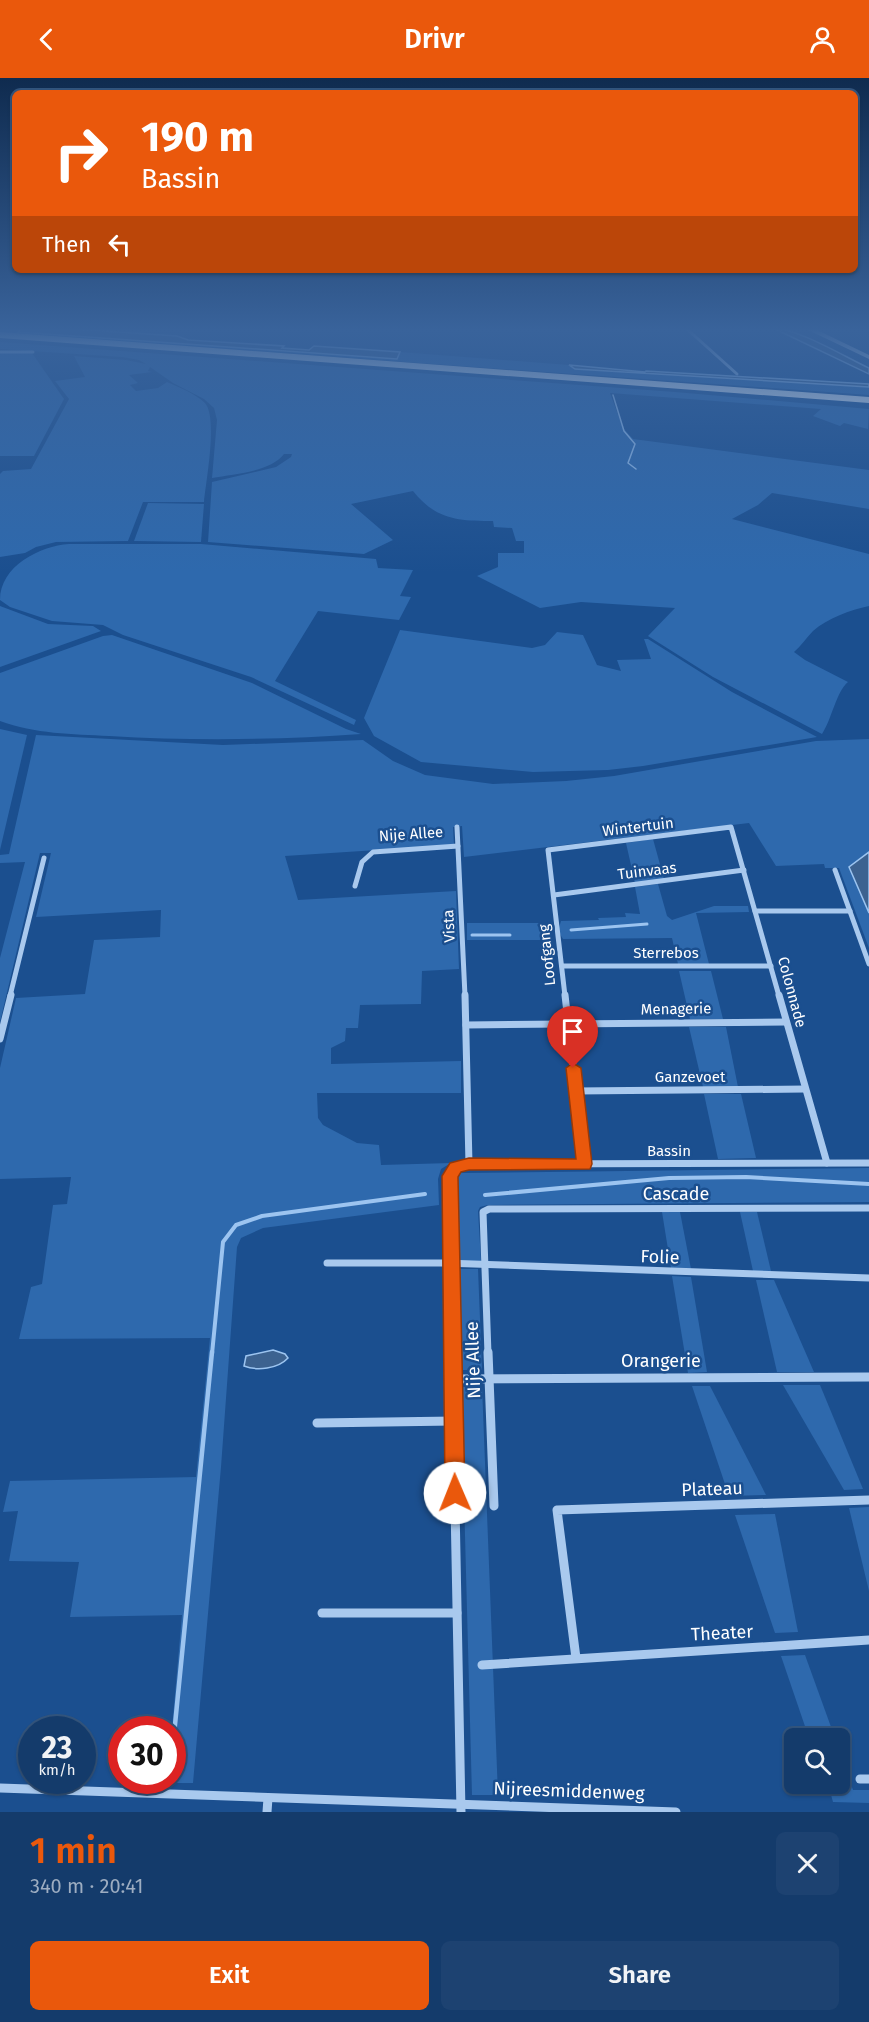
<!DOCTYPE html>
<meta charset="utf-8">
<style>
body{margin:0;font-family:"Fira Sans",sans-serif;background:#1d4271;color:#f1f3f6;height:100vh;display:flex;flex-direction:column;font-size:22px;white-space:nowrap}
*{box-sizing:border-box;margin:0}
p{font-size:20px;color:#9dadc1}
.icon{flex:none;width:33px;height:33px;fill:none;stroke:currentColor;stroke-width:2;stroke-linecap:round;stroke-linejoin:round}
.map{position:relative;height:1734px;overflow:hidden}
.sheet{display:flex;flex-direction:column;background:#143b6b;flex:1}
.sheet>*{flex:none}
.banner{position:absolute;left:12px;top:12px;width:846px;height:183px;border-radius:9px;box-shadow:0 2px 4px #0004,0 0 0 2px #33557e;background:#ea580c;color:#fff;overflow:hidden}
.buttons{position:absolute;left:784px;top:1650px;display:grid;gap:12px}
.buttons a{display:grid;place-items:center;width:66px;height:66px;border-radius:9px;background:#143b6b;box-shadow:0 2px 4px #0004,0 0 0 2px #33557e;font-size:30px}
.speed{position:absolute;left:18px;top:1638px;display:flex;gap:12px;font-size:30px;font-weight:700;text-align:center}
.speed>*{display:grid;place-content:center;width:78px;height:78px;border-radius:50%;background:#143b6b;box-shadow:0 2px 4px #0004,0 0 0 2px #33557e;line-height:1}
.speed small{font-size:15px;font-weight:400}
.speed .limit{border:9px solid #d22;background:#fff;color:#111}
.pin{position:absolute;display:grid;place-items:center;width:51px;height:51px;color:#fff;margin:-62px -26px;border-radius:50% 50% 50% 0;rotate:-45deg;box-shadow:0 0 6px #0007}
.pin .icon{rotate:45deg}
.me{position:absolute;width:66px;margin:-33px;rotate:359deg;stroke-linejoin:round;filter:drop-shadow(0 0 4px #0008)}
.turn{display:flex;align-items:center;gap:21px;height:126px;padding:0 30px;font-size:27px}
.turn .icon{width:78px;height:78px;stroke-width:2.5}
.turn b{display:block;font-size:42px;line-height:51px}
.then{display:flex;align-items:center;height:57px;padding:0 30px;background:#0003;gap:12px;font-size:22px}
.round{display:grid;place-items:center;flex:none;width:63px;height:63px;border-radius:9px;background:#1d4271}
.summary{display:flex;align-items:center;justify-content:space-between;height:102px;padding:0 30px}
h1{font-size:36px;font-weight:600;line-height:45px;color:#ea580c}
.cta{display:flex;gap:12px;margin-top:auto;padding:12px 30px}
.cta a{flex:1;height:69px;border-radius:9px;background:#ea580c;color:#fff;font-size:24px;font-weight:600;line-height:69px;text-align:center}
.cta a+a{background:#1d4271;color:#f1f3f6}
header{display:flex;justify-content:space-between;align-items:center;height:78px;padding:0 30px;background:#ea580c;color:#fff;font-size:27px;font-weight:600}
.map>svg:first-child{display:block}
</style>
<header><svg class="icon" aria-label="back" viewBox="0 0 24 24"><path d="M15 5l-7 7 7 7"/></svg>Drivr<svg class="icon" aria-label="person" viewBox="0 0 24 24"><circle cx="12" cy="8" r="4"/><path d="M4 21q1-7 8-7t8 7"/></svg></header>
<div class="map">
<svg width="869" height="1734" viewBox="0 0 869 1734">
<rect width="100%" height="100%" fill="#1b4f8f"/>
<g fill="#2e69ad">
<path d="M0,251l397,30 3,-7 169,13 6,4 294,18v8l-869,-62z"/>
<path d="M0,264l675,50 194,17 -1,20 -24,-6 -4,3 -27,-10 8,-7 -211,-16 13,35 10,11 236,31v39l-97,-16 -14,12 -26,14 137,35v52c-19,4 -41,12 -56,25 -7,7 -12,15 -19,21l11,8 43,22c-12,10 -16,37 -26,52l-109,-57 -65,-41 27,-28 -94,-6 -41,6 -63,-32 21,-9v-14h26v-12h-8l-4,-13 -18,-1 -1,-6c-34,0 -57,-1 -80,-30l-62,13 42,36 -29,14 -156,-12 4,-60 64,-15 15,-10 1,-3h-8c-14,18 -50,20 -72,24l5,-58 -3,-12 -10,-9 -31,-16 -23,-16 -2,4 4,1 -23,3 9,8 -8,2 6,6 22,-3 9,-6c12,5 29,12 38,21 13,15 1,78 -1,99h-61l-15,39 -72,1 -20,5 -11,6 -25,4v-83l3,-3 28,-2 38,-70 -14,-18 30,-4 -11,-21 52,4 20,4 -7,-4 -17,-3 -122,-8z"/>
<path d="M0,274l32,1 32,46 -30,57h-34z"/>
<path d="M148,425l56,1 -3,38 -67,-1z"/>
<path d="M201,466l175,15 2,9 35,2 -13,26 11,1 -12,23 -81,-9 -43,70 81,39 -2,5 -103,-48 -128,-42 -20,-10 -51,-4 -42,-14 -10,-7c0,-34 40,-54 69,-56z"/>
<path d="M0,528l48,18 45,2 8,5 -101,36z"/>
<path d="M400,552l132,18 13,-3 12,-13 26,3 14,30 24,6 -4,-11 34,-1 -7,-20h4l84,53 85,45 -174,29 -35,4 -75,2 -112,-10 -47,-26 -10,-18z"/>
<path d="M112,557l140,48 94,46 15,5c-84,6 -168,7 -252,2 -37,-2 -74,-2 -109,-15v-48l103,-37z"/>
<path d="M0,651l27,6 -27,115z"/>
<path d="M36,657l187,10 140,-5 30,21 32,14 68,9 73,-3 48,-5 202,-35 53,-2v113l-20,15 20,46v35l-30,-80h-14l-1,-4 -48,2 -27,-43 -285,34 -2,-31 -9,1 1,18 -169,11 13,44 158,-9 3,78 -37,2 -1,33 -61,1 -2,23h-12l-1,13 -14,7v16l130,-3v32h-144l1,25 5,7 34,18 22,2 2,20 70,-2 -10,6 -3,10 1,26 -176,23 -22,10 -4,9 -16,220 -28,316h-26v-2l5,-1v-51l10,-114 -112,2 9,-55 -70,-1 9,-50 -15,1 7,-31 186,-4 14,-139 -191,1 12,-52 11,-3 11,-79 14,-1 4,-27 -71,2v-111l16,-70 69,-4 9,-54 66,-3 1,-27 -125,7 15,-64h-11l-40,169v-64l25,-96 -25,1v-8l9,-1z"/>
<path d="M653,761l11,40 -29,4 -9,-40z"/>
<path d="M658,806l9,32 5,4 42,-14h34l1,6 -53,1 13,51h-31l-6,-26 -109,1 -5,-8 3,-10 38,-1 -1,-2 28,-1 -1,-4 15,1 -5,-27z"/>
<path d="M467,845h84l1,17h-85z"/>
<path d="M679,893h32l12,48h-33z"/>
<path d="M689,949h37l12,60h-35z"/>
<path d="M704,1016h37l15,64 -38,1z"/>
<path d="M869,1090v34l-381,3 -8,2 -2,4 3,50h-23l-3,-82 6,-6z"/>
<path d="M662,1134h18l11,57 -20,-1z"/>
<path d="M740,1134h17l14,59h-18z"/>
<path d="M459,1191h19l4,101h-20z"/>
<path d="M672,1198l19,1 16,95 -19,1z"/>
<path d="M756,1202h18l40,92h-37z"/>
<path d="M783,1307h37l43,104 -19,1z"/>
<path d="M482,1308l16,409h-26l-11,-408z"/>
<path d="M692,1308h18l56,109 -37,1z"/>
<path d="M869,1429v84l-20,-83z"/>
<path d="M775,1436l23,118 -23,1 -40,-118z"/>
<path d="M805,1577l30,83h-26l-28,-82z"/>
<path d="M840,1676l13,36h16v13l-36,-1 -5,-18h12z"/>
</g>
<g fill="#3c6290" stroke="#9cc4f0" stroke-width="1.5">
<path d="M21,251h53l103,7 11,4 96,6 -2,2 27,2 5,-4 86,6 -3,7 -379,-27z"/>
<path d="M775,251c25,0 70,28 94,39v6z"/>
<path d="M569,287l76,7 1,-1 223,13v3l-294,-18z"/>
<path d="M869,774v61l-20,-46z"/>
<path d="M273,1272l12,4 3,4c-10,11 -31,13 -44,8l2,-10z"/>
</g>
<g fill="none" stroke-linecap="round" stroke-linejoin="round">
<path stroke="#9cc4f0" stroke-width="1.5" d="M613,317l11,36 11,13 -7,19 8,6"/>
<g stroke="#9cc4f0" stroke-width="3">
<path d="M571,852l76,-6"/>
<path d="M472,857h38"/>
</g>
<g stroke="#9cc4f0" stroke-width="4">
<path d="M485,1117l184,-17 77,-1 123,7"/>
<path d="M212,1276l11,-112 13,-17 26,-9 163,-22"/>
</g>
<path stroke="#9cc4f0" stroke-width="4.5" d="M172,1677l40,-403"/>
<g stroke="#a9c9ee" stroke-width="3">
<path d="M687,251l50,45"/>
<path d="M0,274h33"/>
</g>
<g stroke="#a9c9ee" stroke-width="5">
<path d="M457,749l8,169"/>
<path d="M835,792l34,94"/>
<path d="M355,808l7,-24 11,-10 85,-6"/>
<path d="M554,817l190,-25"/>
<path d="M755,833h95"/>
<path d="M562,888h209"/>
<path d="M10,918l34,-138"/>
<path d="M565,918l-17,-146 183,-23 48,169"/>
</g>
<g stroke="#a9c9ee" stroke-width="7">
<path d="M465,917l4,169"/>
<path d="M565,917l19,169"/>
<path d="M779,917l48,168"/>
<path d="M466,947l320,-3"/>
<path d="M0,961l11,-44"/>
<path d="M576,1013l229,-2"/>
<path d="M327,1185h117l425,15"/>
<path d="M452,1276l-3,-173 2,-10 18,-7 400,-1"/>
<path d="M488,1276l-5,-142 6,-3 380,-1"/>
</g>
<g stroke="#a9c9ee" stroke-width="9">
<path d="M452,1274l9,460"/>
<path d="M488,1274l6,154"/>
<path d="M454,1301l415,-2"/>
<path d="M317,1345l137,-2"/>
<path d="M322,1535h135"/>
<path d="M576,1580l-19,-148 312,-10"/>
<path d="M482,1587l387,-25"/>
<path d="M860,1701h9"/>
<path d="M0,1710l676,24"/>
<path d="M267,1734l1,-14"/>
</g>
<path fill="#d6e6fa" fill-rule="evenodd" d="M806,251h9l54,26v4z"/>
<path fill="#fff" fill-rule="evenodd" d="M0,254l869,65v6l-869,-65z"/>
</g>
<linearGradient id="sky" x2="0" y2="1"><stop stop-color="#0f2b4f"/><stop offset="0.51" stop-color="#39639b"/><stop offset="1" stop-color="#39639b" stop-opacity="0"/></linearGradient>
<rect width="869" height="494" fill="url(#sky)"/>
<path fill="#ea580c" stroke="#983908" stroke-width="1.5" d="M573,985l8,5 11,96 -2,5 -121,1 -8,2 -3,5 7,316 -3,6 -7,3 -7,-3 -3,-6 -3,-317 8,-13 19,-5 107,1 -10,-91z"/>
<g text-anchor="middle" stroke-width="5" stroke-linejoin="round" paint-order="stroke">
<g font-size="15" fill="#fff" stroke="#1b4f8f">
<text transform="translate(638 749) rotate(-7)" y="5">Wintertuin</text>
<text transform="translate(411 756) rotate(-4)" y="5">Nije Allee</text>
<text transform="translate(647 793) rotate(-7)" y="5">Tuinvaas</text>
<text transform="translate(449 848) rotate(-93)" y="5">Vista</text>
<text x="666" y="880">Sterrebos</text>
<text transform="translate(547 877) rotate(-96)" y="5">Loofgang</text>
<text transform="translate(792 914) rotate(75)" y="5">Colonnade</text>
<text transform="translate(676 931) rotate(-1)" y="5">Menagerie</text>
<text x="690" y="1004">Ganzevoet</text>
<text x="669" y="1078">Bassin</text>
</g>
<g font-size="18" fill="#fff" stroke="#1b4f8f">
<text x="676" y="1122">Cascade</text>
<text transform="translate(660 1179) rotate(2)" y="6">Folie</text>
<text transform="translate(473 1282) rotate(-92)" y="6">Nije Allee</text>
<text x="661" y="1289">Orangerie</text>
<text transform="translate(712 1411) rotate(-2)" y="6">Plateau</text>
<text transform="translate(722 1555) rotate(-3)" y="6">Theater</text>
<text transform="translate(569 1713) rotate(2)" y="6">Nijreesmiddenweg</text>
</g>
</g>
</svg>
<div class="buttons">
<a><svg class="icon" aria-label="search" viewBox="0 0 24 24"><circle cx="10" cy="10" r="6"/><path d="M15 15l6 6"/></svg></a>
</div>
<div class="speed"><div>23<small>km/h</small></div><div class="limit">30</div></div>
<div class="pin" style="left:573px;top:990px;background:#d93025"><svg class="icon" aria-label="arrive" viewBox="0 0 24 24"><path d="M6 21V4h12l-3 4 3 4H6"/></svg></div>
<svg class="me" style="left:455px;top:1415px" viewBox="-20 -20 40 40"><circle r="19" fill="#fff"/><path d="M0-13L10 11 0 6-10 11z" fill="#ea580c"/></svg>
<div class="banner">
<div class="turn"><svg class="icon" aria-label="right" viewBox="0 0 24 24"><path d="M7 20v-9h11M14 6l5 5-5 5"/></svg><div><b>190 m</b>Bassin</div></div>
<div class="then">Then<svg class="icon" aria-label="left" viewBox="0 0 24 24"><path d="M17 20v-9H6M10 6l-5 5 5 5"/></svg></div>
</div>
</div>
<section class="sheet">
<div class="summary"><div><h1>1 min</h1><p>340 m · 20:41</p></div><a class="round"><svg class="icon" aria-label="close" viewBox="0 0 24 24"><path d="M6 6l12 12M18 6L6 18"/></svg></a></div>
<div class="cta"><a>Exit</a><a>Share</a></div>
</section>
